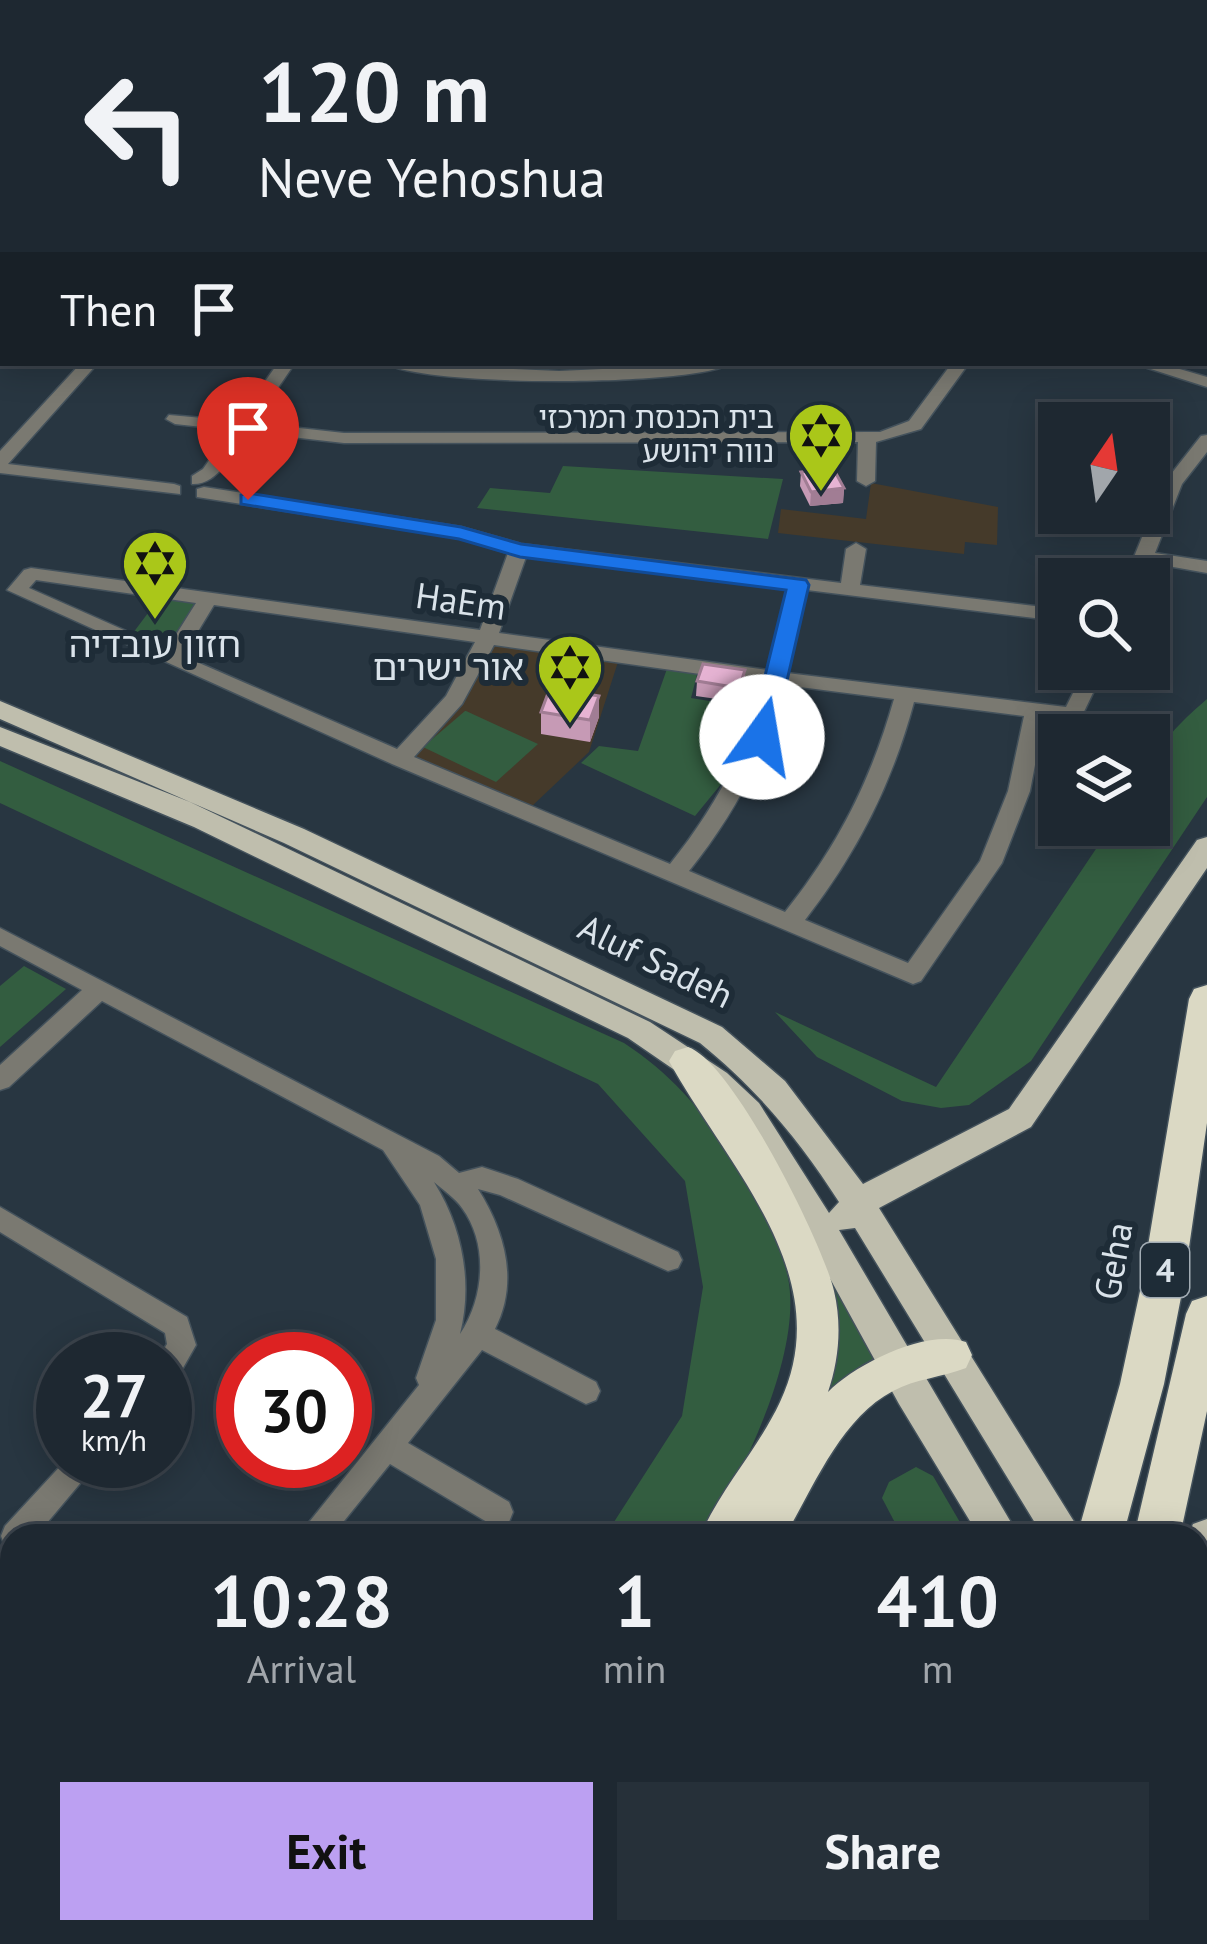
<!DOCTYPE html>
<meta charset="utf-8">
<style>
body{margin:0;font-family:"PT Sans","Noto Sans Hebrew",sans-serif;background:#263039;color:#f1f3f6;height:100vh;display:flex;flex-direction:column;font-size:45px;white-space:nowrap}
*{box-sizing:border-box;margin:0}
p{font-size:39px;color:#a1a6ab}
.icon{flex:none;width:66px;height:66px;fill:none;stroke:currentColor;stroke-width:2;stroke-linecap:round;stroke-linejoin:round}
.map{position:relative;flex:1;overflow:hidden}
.sheet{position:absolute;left:0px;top:1524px;width:1209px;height:420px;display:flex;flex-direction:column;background:#1e2831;border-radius:36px 36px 0 0;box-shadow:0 6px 30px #0003,0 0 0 3px #3c444d}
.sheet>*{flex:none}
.top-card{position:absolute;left:0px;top:0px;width:1209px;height:366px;box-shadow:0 6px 30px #0003,0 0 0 3px #3c444d;background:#1e2831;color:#f1f3f6;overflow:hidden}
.needle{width:78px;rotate:13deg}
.fabs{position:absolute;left:1038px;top:402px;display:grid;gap:24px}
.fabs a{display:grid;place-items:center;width:132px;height:132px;border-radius:0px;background:#1e2831;box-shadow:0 6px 30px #0003,0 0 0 3px #3c444d;font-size:60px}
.speed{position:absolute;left:36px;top:1332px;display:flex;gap:24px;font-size:60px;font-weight:700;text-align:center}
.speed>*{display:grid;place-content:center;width:156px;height:156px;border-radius:50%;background:#1e2831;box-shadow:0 6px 30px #0003,0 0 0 3px #3c444d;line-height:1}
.speed small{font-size:30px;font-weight:400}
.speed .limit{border:18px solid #d22;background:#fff;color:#111}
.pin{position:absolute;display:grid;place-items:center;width:102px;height:102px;color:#fff;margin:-123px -51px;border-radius:50% 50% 50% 0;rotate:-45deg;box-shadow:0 0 12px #0007}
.pin .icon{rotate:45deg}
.me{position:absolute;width:132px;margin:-66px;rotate:13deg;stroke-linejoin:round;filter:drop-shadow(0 0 9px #0008)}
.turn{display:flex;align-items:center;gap:42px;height:252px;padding:0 60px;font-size:54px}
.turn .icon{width:156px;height:156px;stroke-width:2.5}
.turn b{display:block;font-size:84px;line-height:102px}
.then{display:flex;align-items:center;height:114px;padding:0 60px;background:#0003;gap:24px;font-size:45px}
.eta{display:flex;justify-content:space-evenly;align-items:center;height:204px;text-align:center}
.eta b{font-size:72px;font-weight:700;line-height:84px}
.primary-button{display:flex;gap:24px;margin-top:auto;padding:24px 60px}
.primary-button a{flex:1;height:138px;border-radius:0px;background:#bca0f2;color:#111;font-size:48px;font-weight:700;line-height:138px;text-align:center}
.primary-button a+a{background:#263039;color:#f1f3f6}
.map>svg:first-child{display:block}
</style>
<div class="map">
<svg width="1207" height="1944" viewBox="0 0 1207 1944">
<rect width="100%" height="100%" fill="#283641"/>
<g fill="#453a2a">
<path d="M871,483l127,24 -1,38 -32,-3 -1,12 -186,-21 3,-24 85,10z"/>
<path d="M492,644l126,18 -29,90 -58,55 -122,-52z"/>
</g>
<g fill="#335d40">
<path d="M563,466l220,13 -15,60 -291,-31 13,-20 60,5z"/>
<path d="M160,597l35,6 -28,44 -34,-14z"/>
<path d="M668,666l30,5 -7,27 68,11 -19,52 -45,55 -114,-53 18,-17 39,5z"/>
<path d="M1207,699v98l-176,264 -62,44 -28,3 -39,-7 -85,-44 -42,-45 161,75 176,-262h37c0,-67 6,-81 58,-126z"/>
<path d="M465,711h1l72,33 -42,38 -73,-35z"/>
<path d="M0,761l624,282c46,30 76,65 107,111 25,37 48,80 57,124 15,73 -45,197 -84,258h-99l77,-120 21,-129 -18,-106 -87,-97 -598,-281z"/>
<path d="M24,966l42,23 -66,58v-61z"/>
<path d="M819,1276h16l49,86 -72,75z"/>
<path d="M916,1467l17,9 35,60h-66l-20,-38 7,-16z"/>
<path d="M1197,1911l10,17v16h-167l7,-12h150z"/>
<path d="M317,1932h133l-8,12h-134z"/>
<path d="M529,1932h276l-12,12h-272z"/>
</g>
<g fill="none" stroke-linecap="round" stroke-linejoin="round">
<defs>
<g id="minor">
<path d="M142,0h29l3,3h-29z"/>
<path d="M566,0h36l3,3h-36z"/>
<path d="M954,0h12l1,3h-12z"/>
<rect x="1053" y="0" width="12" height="3"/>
<rect x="1094" y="0" width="12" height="3"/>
<rect x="1136" y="0" width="12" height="3"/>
<path d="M1176,0h12l1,3h-12z"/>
<path d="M0,11l3,1v8l-3,-1z"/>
<rect x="1206" y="52" width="1" height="8"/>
<rect x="0" y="73" width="3" height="8"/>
<path d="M0,112l3,1v8l-3,-1z"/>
<rect x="1206" y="132" width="1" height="9"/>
<rect x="0" y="162" width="3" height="9"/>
<rect x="1206" y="165" width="1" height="8"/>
<rect x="0" y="235" width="3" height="10"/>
<rect x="1206" y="259" width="1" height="10"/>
<path d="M0,301l3,1v10l-3,-1z"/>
<path d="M81,363h17l-90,101 166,20 6,2v8l-180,-21v-22z"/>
<path d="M278,363h17l-41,60 90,10 536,-1 29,-11 43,-58h17l-48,66 -45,13 -1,39 -9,5 -9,-5 1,-39 -514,1 -97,-11c-15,21 -28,53 -55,52v-8l11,-7 27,-39 -55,-6 -9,-5 3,-4 68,6z"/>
<path d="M385,363l174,8 173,-8c-36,24 -311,24 -347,0z"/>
<path d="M1132,363h27l48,14v10z"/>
<path d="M1207,435v17l-25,32 -27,69 52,8v12l-56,-10 -6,16h-20l39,-96 37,-47z"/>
<path d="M204,487l257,40 60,17 320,39 5,-34 10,-6 10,6 -6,36 199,24v12l-252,-31 -20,83 279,34 19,-38h12l5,5 -22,46 -36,-2 -14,73 -28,72 -81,118 -8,3 -521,-220 -385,-174 17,-20 7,-2 449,62 28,-77 -49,-15 -262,-41v-8zM526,557l262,31 -20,82 -269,-37zM36,580l160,23 -29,46 -138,-61zM214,605l261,37 -29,54 -49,53 -214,-93zM494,645l270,38c-19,69 -49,125 -94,181l-256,-107 48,-53zM784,685l110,14c-23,81 -56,147 -109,213l-96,-41c45,-56 77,-115 95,-186zM914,702l110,14 -16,75 -28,70 -72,102 -103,-43c52,-67 87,-136 109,-218z"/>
<path d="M0,928l439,228 20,17 23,-6 36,12 160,73 4,8 -4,8 -10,3 -168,-76 -22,-6c27,43 41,93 17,140l101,53 4,9 -4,9 -10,4 -104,-54 -74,93 101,59 4,10 -4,10 -11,4 -11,-4 -97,-58 -58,72h-34l121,-151 -3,-7 20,-58v-61l-16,-54 -37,-55 -281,-149 -93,86 -9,3v-25l82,-75 -82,-44zM434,1182c9,8 21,16 28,26 27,37 22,90 -2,126 13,-52 2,-107 -26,-152z"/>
<path d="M0,1207l187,110 9,28 -21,37 -10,4v-27h-7l9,-15 -2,-11 -165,-101z"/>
<path d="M65,1461h34l-63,75h-24v13l-7,-3 -4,-10 4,-10z"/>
<path d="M12,1871v44l-12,5v-44z"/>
<path d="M12,1932h48l5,12h-48z"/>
<path d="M142,1932h40l-5,12h-40z"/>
</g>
<g id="major">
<path d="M0,701l304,128 418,198 63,54 78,103 146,-75 188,-269 10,-3v31l-176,259 -152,81 204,328h-40l-188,-308 -16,2 180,306h-40l-80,-132 -122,-222 -40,-61 -32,-30 -77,-53 -434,-211 -194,-81v-19l190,75 460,220 77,51 32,30 70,110 10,-11c-39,-61 -82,-113 -139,-159l-416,-200 -284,-124z"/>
<path d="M1207,1519v69l-10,4v-56h-9l5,-12z"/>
<path d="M1197,1725l10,4v54l-10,-4z"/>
<path d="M1197,1831l10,4v54l-10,-5z"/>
</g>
<g id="highway">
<path d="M1207,985v138l-23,159 -20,102 -41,152h-46l43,-152 22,-102 47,-283 5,-10z"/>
<path d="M688,1047c44,14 135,196 146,244 8,34 5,69 -6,101 27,-28 99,-64 138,-50l6,13 -6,13c-23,9 -51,11 -73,23 -52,27 -80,97 -108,145h-85c21,-48 58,-87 80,-134 60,-127 -55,-238 -111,-341l6,-10z"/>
<path d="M1207,1296v115l-27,125h-46l52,-222 6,-13z"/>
<path d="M474,1932h56l-5,12h-56z"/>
<path d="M821,1932h60l-5,12h-60z"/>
<path d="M908,1932h57l-5,12h-57z"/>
<path d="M979,1932h56l-5,12h-56z"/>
</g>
</defs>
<use href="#minor" stroke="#44525c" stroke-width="3"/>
<use href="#major" stroke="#44525c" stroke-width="3"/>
<use href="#highway" stroke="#44525c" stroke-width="3"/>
<use href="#minor" fill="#7a7971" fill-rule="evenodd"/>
<use href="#major" fill="#bfbead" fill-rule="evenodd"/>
<use href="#highway" fill="#dbd9c4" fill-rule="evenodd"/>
</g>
<g fill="#c69ab5">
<path d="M400,0h64l-2,3h-62z"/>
<rect x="508" y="0" width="57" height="3"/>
<path d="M3,179v32l-3,-1v-29z"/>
<path d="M801,472l43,16 -1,15 -33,3 -10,-20z"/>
<path d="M745,670l-1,15 -6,17 -42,-6 1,-15z"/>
<path d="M541,712l58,5 -9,25 -49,-8z"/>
</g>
<g fill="#a17d94">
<path d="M844,488l-1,15 -33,3 1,-14z"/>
<path d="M745,670l-1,15 -6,17 1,-14z"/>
<path d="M599,696v21l-9,25v-22z"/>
</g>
<g fill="#e6b3d3" stroke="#a17d94" stroke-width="3">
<path d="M906,0h33l-1,3h-33z"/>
<path d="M833,468l11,20 -33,4 -10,-20z"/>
<path d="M703,664l42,6 -6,18 -42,-7z"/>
<path d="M550,688l49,8 -9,24 -49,-8z"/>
</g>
<path fill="#1a73e8" stroke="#114b97" stroke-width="3" d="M248,493l213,34 60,17 285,36 3,5 -35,152 -12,8 -12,-8 36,-147 -266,-33 -61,-18 -218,-35v-9z"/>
<defs>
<symbol id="synagogue-pin" viewBox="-11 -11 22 30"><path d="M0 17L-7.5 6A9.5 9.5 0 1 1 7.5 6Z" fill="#aac719" stroke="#1e2c37"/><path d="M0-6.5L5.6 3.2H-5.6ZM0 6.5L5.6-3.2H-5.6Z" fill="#111"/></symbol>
</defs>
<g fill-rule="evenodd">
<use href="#synagogue-pin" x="783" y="397" width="76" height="104"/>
<use href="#synagogue-pin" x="117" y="525" width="76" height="104"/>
<use href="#synagogue-pin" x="532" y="629" width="76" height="104"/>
</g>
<g text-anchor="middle" stroke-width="12" stroke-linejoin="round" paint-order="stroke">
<g font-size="30" fill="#dae3ea" stroke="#1e2c37" text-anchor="end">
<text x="774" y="428">בית הכנסת המרכזי<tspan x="774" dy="34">נווה יהושע</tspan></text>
</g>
<rect fill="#1e2c37" stroke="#a2acb4" stroke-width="3" x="1141" y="1243" width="48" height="54" rx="9"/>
<g font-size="33" font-weight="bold" fill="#dae3ea">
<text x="1165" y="1282">4</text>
</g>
<g font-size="36" fill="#dae3ea" stroke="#1e2c37">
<text transform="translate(461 601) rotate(8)" y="13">HaEm</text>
<text transform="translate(656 961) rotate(26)" y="13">Aluf Sadeh</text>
<text transform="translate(1113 1261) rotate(-80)" y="13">Geha</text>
</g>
<g font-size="36" fill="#dae3ea" stroke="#1e2c37">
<text x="155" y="657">חזון עובדיה</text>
<text x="524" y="680" text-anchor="end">אור ישרים</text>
</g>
</g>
</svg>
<div class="fabs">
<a><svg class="needle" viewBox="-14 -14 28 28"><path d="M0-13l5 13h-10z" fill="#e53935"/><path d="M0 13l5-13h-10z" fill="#a1a6ab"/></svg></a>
<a><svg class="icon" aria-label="search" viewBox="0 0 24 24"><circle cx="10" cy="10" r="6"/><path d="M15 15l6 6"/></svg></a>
<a><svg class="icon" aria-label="layers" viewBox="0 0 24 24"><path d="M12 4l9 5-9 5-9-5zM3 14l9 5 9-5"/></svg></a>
</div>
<div class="speed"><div>27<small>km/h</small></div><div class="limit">30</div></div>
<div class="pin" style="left:248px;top:500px;background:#d93025"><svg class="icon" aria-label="arrive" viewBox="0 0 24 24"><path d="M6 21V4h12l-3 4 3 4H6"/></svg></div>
<svg class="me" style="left:762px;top:737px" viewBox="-20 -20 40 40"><circle r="19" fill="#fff"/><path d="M0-13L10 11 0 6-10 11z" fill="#1a73e8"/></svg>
<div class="top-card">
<div class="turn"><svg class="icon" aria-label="left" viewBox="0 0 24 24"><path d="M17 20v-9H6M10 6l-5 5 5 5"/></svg><div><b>120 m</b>Neve Yehoshua</div></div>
<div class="then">Then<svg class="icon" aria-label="arrive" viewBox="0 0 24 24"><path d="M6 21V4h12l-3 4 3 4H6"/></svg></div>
</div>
<section class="sheet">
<div class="eta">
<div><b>10:28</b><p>Arrival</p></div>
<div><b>1</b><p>min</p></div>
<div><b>410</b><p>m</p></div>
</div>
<div class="primary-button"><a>Exit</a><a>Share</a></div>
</section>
</div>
